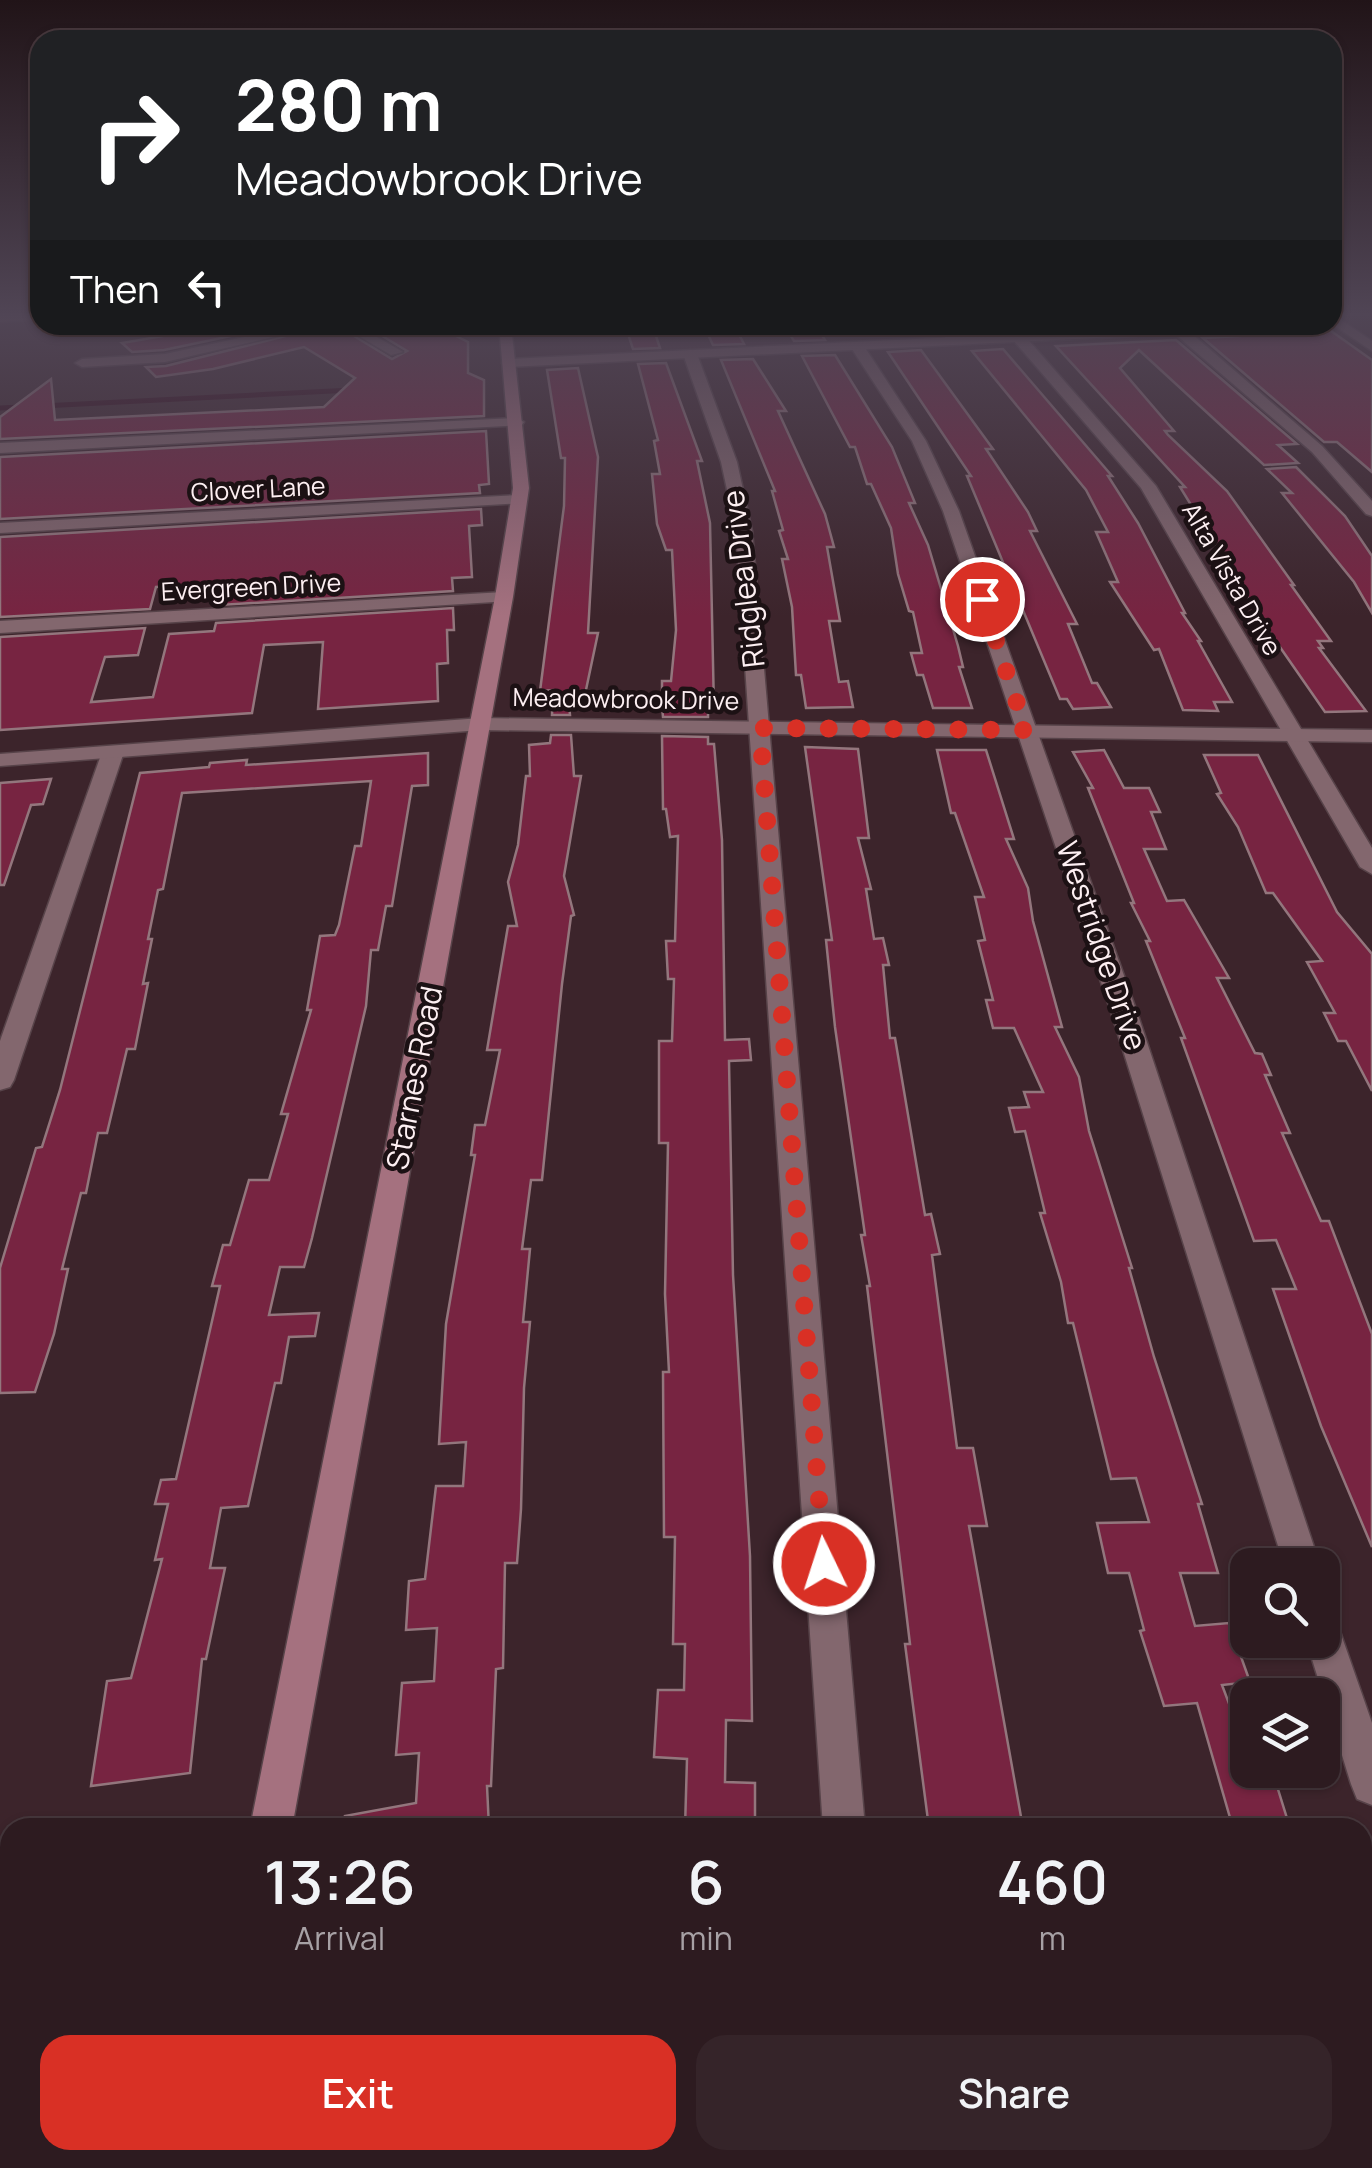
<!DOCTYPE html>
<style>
body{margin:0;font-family:Manrope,sans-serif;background:#352429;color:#f1f3f6;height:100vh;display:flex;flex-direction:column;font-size:38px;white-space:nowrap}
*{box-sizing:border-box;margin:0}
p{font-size:32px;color:#a7a1a5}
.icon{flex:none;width:55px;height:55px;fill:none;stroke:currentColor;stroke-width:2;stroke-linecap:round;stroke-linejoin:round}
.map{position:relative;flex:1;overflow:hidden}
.details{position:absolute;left:0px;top:1818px;width:1372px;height:352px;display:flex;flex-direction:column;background:#2d1b20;border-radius:30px 30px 0 0;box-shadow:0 2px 8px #0004,0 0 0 2px #48393e}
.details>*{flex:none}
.guide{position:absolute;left:30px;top:30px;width:1312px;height:305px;border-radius:30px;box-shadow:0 2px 8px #0004,0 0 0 2px #48393e;background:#202124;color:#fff;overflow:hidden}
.fabs{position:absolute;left:1230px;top:1548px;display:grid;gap:20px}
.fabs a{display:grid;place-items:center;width:110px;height:110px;border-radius:20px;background:#2d1b20;box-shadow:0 2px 8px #0004,0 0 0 2px #48393e;font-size:50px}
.pin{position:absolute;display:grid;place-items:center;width:85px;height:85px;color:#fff;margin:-42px;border:5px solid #fff;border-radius:50%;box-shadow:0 2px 10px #0007}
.me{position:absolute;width:110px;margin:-55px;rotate:356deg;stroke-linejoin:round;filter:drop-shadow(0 0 8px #0008)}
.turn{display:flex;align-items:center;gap:35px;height:210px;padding:0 40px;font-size:45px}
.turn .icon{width:130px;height:130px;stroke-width:2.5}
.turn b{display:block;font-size:70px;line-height:85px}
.then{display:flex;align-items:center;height:95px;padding:0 40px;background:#0003;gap:20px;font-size:38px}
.eta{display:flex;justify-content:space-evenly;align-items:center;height:170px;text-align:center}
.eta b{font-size:60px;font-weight:600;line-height:70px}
.button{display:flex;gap:20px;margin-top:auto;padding:20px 40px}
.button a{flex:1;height:115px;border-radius:30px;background:#d93025;color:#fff;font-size:40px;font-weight:600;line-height:115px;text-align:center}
.button a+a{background:#352429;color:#f1f3f6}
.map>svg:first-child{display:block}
</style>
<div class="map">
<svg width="1372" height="2168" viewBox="0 0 1372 2168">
<rect width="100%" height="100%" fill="#3c242b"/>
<path fill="#6a3545" d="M10,1925v235h158l-2,8h-166v-241z"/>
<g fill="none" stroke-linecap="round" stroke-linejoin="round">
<g stroke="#2c0212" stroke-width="5">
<path d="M42,406l309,-16"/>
<path d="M0,408l21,-1"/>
</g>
</g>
<g fill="#772441" stroke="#93767d" stroke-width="2.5">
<path d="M227,325h56l-119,25 -32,2 -10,-9z"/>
<path d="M329,325h7l56,34 15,-8 -43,-26h42l15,8 19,-5 28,14v31l16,7v36l-484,23v-22l51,-38 4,41 269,-13 31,-29 -51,-31 -91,22 -57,8 -10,-10 20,-1z"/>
<path d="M724,325h10l10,19 -31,1 -9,-19z"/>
<path d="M784,325h32l9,15 -31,1z"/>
<path d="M654,330l6,18 -27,1 -6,-18z"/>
<path d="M1331,331l41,29v112l-35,-30h-13l-121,-104z"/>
<path d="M1176,340l121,104 -19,1 20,18 -34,2 -125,-115 -19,18 54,63h-9l3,4 59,56 67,94h-3l40,56h-13l5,7h-4l47,63 -41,1 -59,-85 -86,-140h5l-129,-141z"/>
<path d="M1003,349l109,127h-4l30,47 47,90h-3l19,28h-3l34,61h-18l4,9 -35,-1 -24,-61 -5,1 -44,-68h8l-22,-50h12l-22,-42 -114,-139z"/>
<path d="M921,350l72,99h-7l42,63 9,19h-7l47,93h-9l24,59h5l14,24 -38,2 -6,-10h-7l-93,-223h4l-83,-124z"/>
<path d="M835,355l57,92 23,56h-6l19,42 30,101 5,21h-4l13,41h-39l-10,-33h-6l-6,-22h11l-9,-41 -4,-1 -11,-37 -7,-46 -20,-44h-4l-12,-37h-5l-48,-91z"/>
<path d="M753,359l33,52h-8l47,103 9,33h-7l13,74h-11l10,61 9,-1 5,26 -47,1 -5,-33h-5l-4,-68 -10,-48h6l-9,-28 4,-1 -11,-39h3l-54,-131z"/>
<path d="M666,363l36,98h-5l13,62 4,186h-6v8h-45l-1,-11v-25h9l5,-51 -4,-80h-6l-9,-26 -5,-50h8l-6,-33 4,-1 -20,-76z"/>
<path d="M578,368l20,89 -10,176h10l-15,71h-14l1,11h-18l1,-25 -13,1 24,-185 1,-48h-4l-14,-88z"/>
<path d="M486,431l3,53 -10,1 1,8 -480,26v-62z"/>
<path d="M1296,467l49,49 27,40v57l-18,-31 -72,-89h10l-25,-24z"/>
<path d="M481,509l1,16 -13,1 3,51 -20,1 1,13 -233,14 4,-22 -68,4 -6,22 -150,8v-80z"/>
<path d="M453,608l1,22h-7l1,33 -11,1 1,37 -120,8 5,-67 -59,3 -12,68 -252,17v-93l145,-9 -7,27 -33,2 -14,45 62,-5 16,-63 45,-3 2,-8z"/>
<path d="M551,735h20l3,41h7l-17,100 10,39 -3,1 -9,68 -20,196h-11l-9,69h8l-7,73h7l-6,66 -3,121 -4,54h-12l-2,105 -7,1 -5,117h-4l2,42h-143l-1,-12 71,-13 3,-50 -23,2 6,-72 32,-2 3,-53 -31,2 3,-49 16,-2 11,-93h27l3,-44 -27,2 7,-120 29,-169h-4l4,-30h10l15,-75h-13l21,-124h9l-9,-44 10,-37 8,-69h4l-1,-31 21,-2z"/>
<path d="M662,736l46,1v7h6l8,96 3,200 24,-1 2,21 -22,1 4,214 17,281 2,165 -26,-1 -1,62 30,1v45h-70l2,-69 -33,-2 4,-67h26l1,-46h-12l2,-107h-11l-1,-165h6l-4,-78 3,-151h-9v-102h13l2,-62h-6l-2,-38h9l3,-105 -8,1 -4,-28h-3z"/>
<path d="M805,747l53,2 11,89h-11l13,51h-5l8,50 9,-1 6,27h-6l7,73h5l30,177 6,-1 9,40 -8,1 25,193h16l14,78h-18l54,302h-94l-24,-184h5l-43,-358h3l-9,-51h4l-30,-208 -9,-87h6z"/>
<path d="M937,750h49l28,89h-8l22,49 5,33 29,106h-7l24,50 10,54 43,137h-3l25,89 48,147h-4l20,69h-38l15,53 34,-3 21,59 -28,3 17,45h9v40h24l18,58h-57l-36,-125 -33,3 -24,-75 4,-1 -15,-57h-21l-11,-50 52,-1 -13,-44 -25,1 -38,-156h-5l-7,-41 -21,-69h5l-20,-82 -10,1 -6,-24 20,-1 -5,-15h19l-29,-64h-21l-7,-28h7l-15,-59 7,-1 -10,-43h9l-29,-84h-4z"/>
<path d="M1104,750l20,38h25l11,24h-9l15,37h-22l23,52 17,-1 45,78h-12l38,75 7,1 9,21h-6l25,58h-8l39,88h8l43,113v213l-51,-121 -48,-137h23l-20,-49 -22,1 -73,-203h4l-39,-97h4l-19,-38h3l-46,-115h5l-20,-36z"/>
<path d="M428,753v32l-16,1 -20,120h-6l-8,44h-7l-5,56 -54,232 -8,29h-24l-11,48 50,-2 -4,23 -26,1 -8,46h-6l-27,123 -27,2 -11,60h15l-19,91h-4l-12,114 -99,13 16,-105 24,-3 31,-119 -7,1 13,-56h-13l6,-24 15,-1 44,-193h-8l11,-41h7l19,-65h20l19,-66h-7l30,-104h-4l13,-74 15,-1 4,-10 16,-79h6l10,-65 -189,12 -19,96 -5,1 -10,49h4l-9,45 5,-1 -13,66h-8l-20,84h-9l-12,60h-5l-19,76h6l-14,65 -19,58 -35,1v-125l36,-120 6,-1 18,-57 80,-317 69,-6 1,-4 37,-3 -1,5z"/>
<path d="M1204,755h54l79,157 35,42v137l-26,-50h-8l-14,-28h11l-28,-51 15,-1 -49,-68h-7l-28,-66 -21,-33 4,-1z"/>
<path d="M51,779l-8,25 -12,1 -27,80h-4v-102z"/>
</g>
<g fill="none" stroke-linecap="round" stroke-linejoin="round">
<defs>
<g id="minor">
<path d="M40,312v7l-40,3v-8z"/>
<path d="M301,325h24l-160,37 -83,5 -7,-4 7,-4 83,-5z"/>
<path d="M340,325h16l47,27 -12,3z"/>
<path d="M937,325h12l10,19h-10z"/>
<path d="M1174,327h10l138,119 50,55v15l-6,-2 -54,-62 -138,-119z"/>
<path d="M1014,335h10l132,151 216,362v26l-12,-7 -219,-379 -127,-147z"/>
<path d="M852,343h10l64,98 33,70 179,504 182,550h-36l-172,-550 -169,-504 -31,-70 -62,-95z"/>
<path d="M690,350l7,4 40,108 15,69 113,1297h-42l-87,-1297 -15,-69 -38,-108z"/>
<path d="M517,418l7,4 -2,3 -522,28v-10z"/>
<path d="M519,495l6,2v6l-525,30v-10z"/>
<path d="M504,592l6,1v8l-510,32v-12z"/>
<path d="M113,746l11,6 -110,328 -4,7 -10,3v-49l102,-289z"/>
<path d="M1322,1611l13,6 37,106v82l-15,-6 -6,-15 -45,-144h16z"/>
<path d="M10,1870v44l-10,1v-44z"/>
<rect x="845" y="2160" width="48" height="8"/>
</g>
<g id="tertiary">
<path d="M1332,314l40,27v10l-40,-27z"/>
<path d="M1198,325h84l-6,4 -767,38 -7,-4 7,-4z"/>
<path d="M481,718l891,12v12l-891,-12 -481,36v-12z"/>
</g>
<g id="secondary">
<path d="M499,325h12l18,163 -16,109 -221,1231h-42l245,-1231 18,-109z"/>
<path d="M186,2160h48l-1,8h-48z"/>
</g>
</defs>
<use href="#minor" stroke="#574349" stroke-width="3"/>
<use href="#tertiary" stroke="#574349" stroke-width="3"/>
<use href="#secondary" stroke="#574349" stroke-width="3"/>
<use href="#minor" fill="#83676e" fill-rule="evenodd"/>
<use href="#tertiary" fill="#83676e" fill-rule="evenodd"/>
<use href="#secondary" fill="#a5717f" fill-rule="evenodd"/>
</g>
<linearGradient id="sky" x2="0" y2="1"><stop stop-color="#211418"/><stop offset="0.51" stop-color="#504555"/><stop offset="1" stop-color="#504555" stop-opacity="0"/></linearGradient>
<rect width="1372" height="616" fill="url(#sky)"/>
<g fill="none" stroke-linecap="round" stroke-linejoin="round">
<path stroke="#d93025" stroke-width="18" stroke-dasharray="0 32.4" d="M824,1564l-64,-836 266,2 -44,-131"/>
</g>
<g text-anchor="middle" stroke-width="9" stroke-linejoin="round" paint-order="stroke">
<g font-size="25" fill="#fdeff2" stroke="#1c1114">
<text transform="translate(258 489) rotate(-3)" y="9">Clover Lane</text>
<text transform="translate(1232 579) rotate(60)" y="9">Alta Vista Drive</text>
<text transform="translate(251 587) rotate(-3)" y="9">Evergreen Drive</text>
<text transform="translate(626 699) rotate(1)" y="9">Meadowbrook Drive</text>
</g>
<g font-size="30" fill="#fdeff2" stroke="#1c1114">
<text transform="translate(744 579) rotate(-97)" y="10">Ridglea Drive</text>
<text transform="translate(1101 946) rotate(71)" y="10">Westridge Drive</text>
<text transform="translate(415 1078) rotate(-79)" y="10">Starnes Road</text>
</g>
</g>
</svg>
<div class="fabs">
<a><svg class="icon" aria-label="search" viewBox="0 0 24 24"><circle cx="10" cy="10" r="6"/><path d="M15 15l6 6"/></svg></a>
<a><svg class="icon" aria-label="layers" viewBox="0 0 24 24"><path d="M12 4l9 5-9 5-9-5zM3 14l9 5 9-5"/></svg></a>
</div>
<div class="pin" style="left:982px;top:599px;background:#d93025"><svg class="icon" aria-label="arrive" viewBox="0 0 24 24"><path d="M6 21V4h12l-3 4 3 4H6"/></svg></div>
<svg class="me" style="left:824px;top:1564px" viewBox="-20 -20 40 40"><circle r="17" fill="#d93025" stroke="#fff" stroke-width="3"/><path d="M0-11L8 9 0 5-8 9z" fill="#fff"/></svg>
<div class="guide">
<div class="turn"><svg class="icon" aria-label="right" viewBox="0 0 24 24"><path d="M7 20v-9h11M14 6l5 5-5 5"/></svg><div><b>280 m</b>Meadowbrook Drive</div></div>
<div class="then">Then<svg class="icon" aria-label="left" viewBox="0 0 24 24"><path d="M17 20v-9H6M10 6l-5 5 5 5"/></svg></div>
</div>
<section class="details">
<div class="eta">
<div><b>13:26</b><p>Arrival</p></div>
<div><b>6</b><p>min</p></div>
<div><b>460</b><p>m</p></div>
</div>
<div class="button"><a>Exit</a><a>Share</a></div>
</section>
</div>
